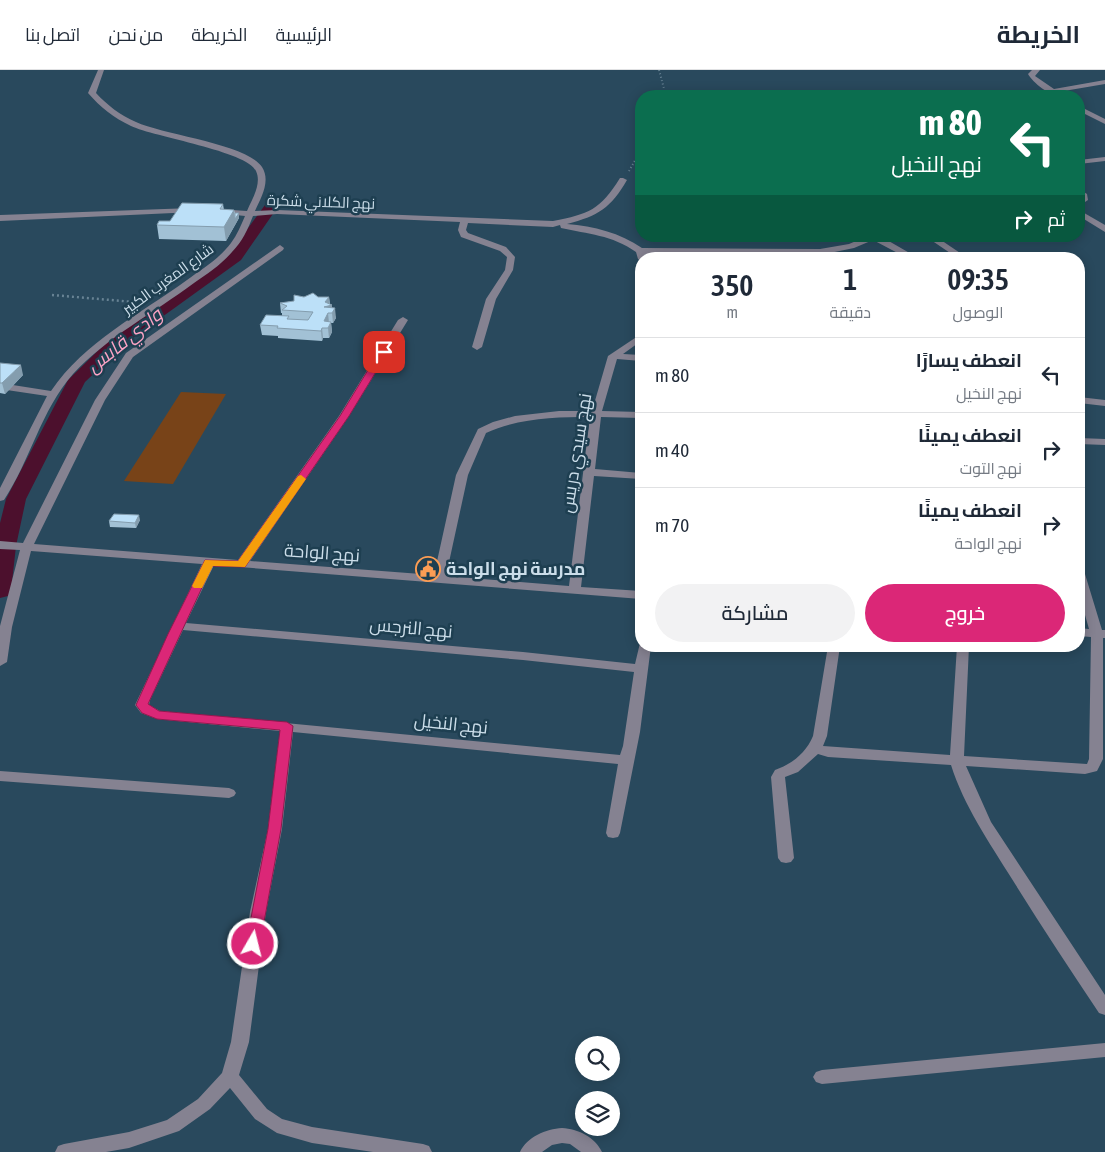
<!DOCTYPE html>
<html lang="ar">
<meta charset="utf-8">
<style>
body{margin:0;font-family:"Asap Condensed",Cairo,sans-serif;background:#f2f2f3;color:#1f2937;direction:rtl;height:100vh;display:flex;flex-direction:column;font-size:19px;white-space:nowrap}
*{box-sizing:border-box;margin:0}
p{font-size:16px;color:#747a83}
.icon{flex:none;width:28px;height:28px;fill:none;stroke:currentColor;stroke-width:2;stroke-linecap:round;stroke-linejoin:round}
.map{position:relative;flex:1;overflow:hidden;direction:ltr}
.sheet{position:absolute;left:635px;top:182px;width:450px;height:400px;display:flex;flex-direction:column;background:#fff;border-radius:20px;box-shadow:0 2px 12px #0003;direction:rtl}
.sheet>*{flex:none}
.guide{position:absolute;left:635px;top:20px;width:450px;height:152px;border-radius:20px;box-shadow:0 2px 12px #0003;direction:rtl;background:#0b6e4f;color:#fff;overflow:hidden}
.buttons{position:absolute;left:575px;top:966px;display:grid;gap:10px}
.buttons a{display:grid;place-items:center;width:45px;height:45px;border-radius:50%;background:#fff;box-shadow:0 2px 12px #0003;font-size:25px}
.pin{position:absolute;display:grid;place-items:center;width:42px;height:42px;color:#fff;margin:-21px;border-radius:10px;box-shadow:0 2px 8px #0006}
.me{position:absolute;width:55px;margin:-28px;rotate:8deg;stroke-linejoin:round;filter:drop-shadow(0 0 4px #0008)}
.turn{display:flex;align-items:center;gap:18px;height:105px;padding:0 20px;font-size:22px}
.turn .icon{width:65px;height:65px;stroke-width:2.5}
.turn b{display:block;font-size:35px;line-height:42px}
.then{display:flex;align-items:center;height:48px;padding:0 20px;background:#0003;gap:10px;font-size:19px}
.eta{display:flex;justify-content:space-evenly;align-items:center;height:85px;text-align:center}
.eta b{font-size:30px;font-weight:600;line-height:35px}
.action{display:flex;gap:10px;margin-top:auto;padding:10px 20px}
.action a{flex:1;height:58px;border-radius:30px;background:#db2777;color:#fff;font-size:20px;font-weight:600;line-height:58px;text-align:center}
.action a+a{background:#f2f2f3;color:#1f2937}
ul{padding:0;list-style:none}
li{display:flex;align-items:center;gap:15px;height:75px;padding:0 20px;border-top:1px solid #e0e1e3}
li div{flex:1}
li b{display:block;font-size:19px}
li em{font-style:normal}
header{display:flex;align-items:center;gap:30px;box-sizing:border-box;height:70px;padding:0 25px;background:#fff;border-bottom:1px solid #e0e1e3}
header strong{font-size:24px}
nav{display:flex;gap:28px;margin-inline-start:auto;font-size:18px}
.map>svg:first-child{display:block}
</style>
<header>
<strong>الخريطة</strong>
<nav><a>الرئيسية</a><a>الخريطة</a><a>من نحن</a><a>اتصل بنا</a></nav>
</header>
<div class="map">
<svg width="1105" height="1082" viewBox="0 0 1105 1082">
<rect width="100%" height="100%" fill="#29495d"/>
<path fill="#784318" d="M181,322l45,2 -53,90 -49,-3z"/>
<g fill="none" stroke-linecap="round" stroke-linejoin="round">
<path fill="#4c102d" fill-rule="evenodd" d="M270,134l5,1 2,3 -36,52 -115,83 -41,39 -59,117 -10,47 -5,45 -3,5 -8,2v-75l6,-24 62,-119 46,-45 115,-81 36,-49z"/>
<g stroke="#688394" stroke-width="2" stroke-dasharray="1 2.5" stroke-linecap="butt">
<path d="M659,0l7,26"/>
<path d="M629,101l12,-21"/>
</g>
<path stroke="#688394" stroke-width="2.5" stroke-dasharray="2 3" stroke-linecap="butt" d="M52,225l82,7"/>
<g fill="#858291" fill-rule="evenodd">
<path d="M98,0h6l-8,23c11,12 24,22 40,29 28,13 111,22 126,45 9,14 -1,31 -7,44l22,-1 276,11c36,-7 47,-11 67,-43h3l4,2c-16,28 -29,36 -60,44 27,2 53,9 75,24l178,1 29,-5 19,-8h12l40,23h-11l-36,-19 -19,8 -34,7 -175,-1 1,5h-5v2l-3,-2 -2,-7c-24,-17 -48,-18 -75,-24l-1,-3 -7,2 -85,-4 -2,7 2,3 38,14 9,10 -2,13 -17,29 -14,48 -5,3 -5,-3 14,-48 19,-29 2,-13 -7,-6 -39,-14 -3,-7 2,-8 -183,-8 -24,2c-5,13 -11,26 -21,36 -11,13 -25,22 -38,31 -40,30 -87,54 -121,91 -32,36 -43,87 -69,126l-4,1v-13l47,-92 -47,-7v-6l51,8c34,-50 88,-76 136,-111 15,-11 32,-21 44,-37 6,-8 10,-18 14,-27l-28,-3 -4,-2 4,-2 30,2c5,-12 15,-27 9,-40 -9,-20 -102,-34 -125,-45 -17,-8 -31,-19 -43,-33z"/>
<path d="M1032,0h8l-5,6 19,13 51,-9v4l-47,8 3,4c-11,0 -28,-13 -33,-22z"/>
<path d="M1079,36l26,13v5l-26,-13z"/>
<path d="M1105,87v4l-26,3v-4z"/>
<path d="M1079,119l8,5 1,6 -9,6z"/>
<path d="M192,138l4,2 -1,2 -195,9v-6z"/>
<path d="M1079,140l26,15v7l-26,-16z"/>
<path d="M925,166h10l34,23h-10z"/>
<path d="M280,175l4,3 -1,2 -150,107 -28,43 -71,144 204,16 101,-144 59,-96 5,-3 5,3 -59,96 -99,145 184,14 22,-100 22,-46 15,-7 22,-6 44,-5h33l16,-55 33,-22v7l-18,13 18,1v6l-24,-2 -15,52 39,1v6l-40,-1 -6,52 46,4v6l-47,-3 -13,111 60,4v8l-427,-34 -28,58 337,29 112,12 5,-21 1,3h10l-11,86 -20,101 -2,4 -5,1 -5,-1 -2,-4 12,-69 -325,-32 -11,97 -16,83 -17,130 -10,33 28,34 15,10 30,8 111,17 6,2 3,6h-59l-61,-9 -35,-10 -22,-14 -25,-31 -20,21 -31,22 -50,17 -23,4h-51l3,-6 6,-2 65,-12 38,-12 31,-21 24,-26 9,-31 19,-130 18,-83 12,-98 -123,-12 -16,-6 -6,-8 67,-141 -171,-13 -19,76 -5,35 -7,4v-40l20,-76 -20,-1v-8l23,2 72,-143 31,-47zM590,347l-21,169 -123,-10 22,-101 18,-42c33,-15 69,-16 104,-16zM183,560l340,30 111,12 -11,74 -3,9 -460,-44 -11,-6 1,-5z"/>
<path d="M1079,327l26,3v6l-26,-3z"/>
<path d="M1079,368l26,1v6l-26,-1z"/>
<path d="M1079,500l6,4 17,56h3v8h-2v121l-6,12 -12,3 -119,-8 25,56 114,173v20l-6,-2c-30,-45 -59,-89 -87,-134 -23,-37 -48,-73 -61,-114l-123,-8 -10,-3 -20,18 -13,5 9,81 -3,4 -5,1 -5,-1 -3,-4 -7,-81 4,-7c17,-6 31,-17 38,-34l15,-90h12l-13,90 -4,10 127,9 7,-109h12l-5,110 123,8 2,-5 2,-122 -12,-1v-8l10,1 -10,-35z"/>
<path d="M0,701l229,17 5,2 2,3 -2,3 -5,2 -229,-17z"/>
<path d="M1105,973v14l-283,27 -6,-2 -3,-5 3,-5 6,-2z"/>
<path d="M562,1058c16,1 33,9 40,24h-21l-11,-8 -8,-1 -10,2 -10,7h-22c7,-15 26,-23 42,-24z"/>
</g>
</g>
<g fill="#a2c1d5">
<path d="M223,134l1,6h10l1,3 4,5 -13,23 -67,-2 -2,-14z"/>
<path d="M304,227h25l1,7 6,14 -3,5h-2l1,9 -3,6h-6l-1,3 -44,-3v-2l-16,-1 -2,-10 22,-9v-3h-1l-1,-10 14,-2z"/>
<path d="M0,293l23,12 -18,19 -5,-1z"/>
<path d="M140,450l-4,8 -26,-1 -1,-6z"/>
</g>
<g fill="#849dae">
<path d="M234,140l1,9 4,-6v5l-13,23 -2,-14z"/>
<path d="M329,227l1,9 2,-1v8h-4l1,10 -4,5v-26z"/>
<path d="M335,238l1,10 -3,5 -1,-10z"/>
<path d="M331,252l1,10 -3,6 -1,-10z"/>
<path d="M322,258l1,10 -1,3 -1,-10z"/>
<path d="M21,295l2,10 -18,19 -3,-11z"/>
<path d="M139,445l1,5 -4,8 -1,-5z"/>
</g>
<g fill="#bce0f8" stroke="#849dae">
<path d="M182,133l41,1 -3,5 14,1 -10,17 -67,-2 2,-4h11z"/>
<path d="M235,143h4l-4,6z"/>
<path d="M313,223l5,4h11l-4,5 7,3 -8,2 11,1 -3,5h-4l-4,8 7,1 -3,6h-6l-1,3 -44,-3 1,-2 -18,-1 6,-10 23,1 -2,3 21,1 5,-8 -31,-2 5,-4 -7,-3 14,-2v-6l10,2z"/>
<path d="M0,293l21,2 -19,18h-2z"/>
<path d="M114,444l25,1 -4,8 -26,-2z"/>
</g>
<path fill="#db2777" stroke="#8e194d" d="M384,279l4,3 -39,64 -104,151 -33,-1 -64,138 11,7 128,11 6,4 -12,103 -21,115 -2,4 -5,2 -5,-2 -2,-4 22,-115 12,-99 -123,-11 -15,-6 -6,-8 32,-71 37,-74 33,1 102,-145 39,-64z"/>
<path fill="#f59e0b" d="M301,405l5,4 -61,88 -32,-1 -11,22h-8l-2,-2 13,-26 33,1 60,-85z"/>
<defs>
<symbol id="civic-ring" viewBox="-11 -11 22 22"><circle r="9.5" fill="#1e3f51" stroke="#fc9d54" stroke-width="1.5"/><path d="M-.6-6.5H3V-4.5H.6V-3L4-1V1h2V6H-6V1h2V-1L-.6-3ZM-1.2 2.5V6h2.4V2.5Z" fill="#fc9d54"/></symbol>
</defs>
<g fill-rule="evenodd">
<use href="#civic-ring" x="414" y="485" width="28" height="28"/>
</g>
<g text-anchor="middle" stroke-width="5" stroke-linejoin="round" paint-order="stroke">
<g font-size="15" fill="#cbdde9" stroke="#1e3f51">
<text transform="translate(321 132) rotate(2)" y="5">نهج الكلاني شكرة</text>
<text transform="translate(168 209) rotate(-36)" y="5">شارع المغرب الكبير</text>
</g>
<g font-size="18" fill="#cbdde9" stroke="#1e3f51">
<text transform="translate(576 383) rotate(-81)" y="6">نهج سيدي دريس</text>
<text transform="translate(322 483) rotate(4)" y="6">نهج الواحة</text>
<text transform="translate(411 558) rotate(5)" y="6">نهج النرجس</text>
<text transform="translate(451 654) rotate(6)" y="6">نهج النخيل</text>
</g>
<g font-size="18" font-weight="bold" fill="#cbdde9" stroke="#1e3f51" text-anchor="start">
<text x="446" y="505">مدرسة نهج الواحة</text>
</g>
<g font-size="19" font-style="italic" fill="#fca4c5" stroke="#1e3f51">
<text transform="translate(124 270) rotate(-39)" y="7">وادي قابس</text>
</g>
</g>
</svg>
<div class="buttons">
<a><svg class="icon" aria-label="search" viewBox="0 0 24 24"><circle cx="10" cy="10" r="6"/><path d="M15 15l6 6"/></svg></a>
<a><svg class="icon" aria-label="layers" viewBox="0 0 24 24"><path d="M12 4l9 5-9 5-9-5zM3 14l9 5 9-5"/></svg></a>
</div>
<div class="pin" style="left:384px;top:282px;background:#d93025"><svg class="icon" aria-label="arrive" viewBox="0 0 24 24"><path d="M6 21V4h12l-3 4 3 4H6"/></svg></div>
<svg class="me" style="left:253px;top:874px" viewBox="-20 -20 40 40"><circle r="17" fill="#db2777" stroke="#fff" stroke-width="3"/><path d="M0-11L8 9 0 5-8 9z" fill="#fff"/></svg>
<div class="guide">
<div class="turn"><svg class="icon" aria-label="left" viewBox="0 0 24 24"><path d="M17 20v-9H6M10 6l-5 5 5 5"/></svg><div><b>80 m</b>نهج النخيل</div></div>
<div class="then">ثم<svg class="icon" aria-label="right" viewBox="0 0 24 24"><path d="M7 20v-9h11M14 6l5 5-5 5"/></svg></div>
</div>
<section class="sheet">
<div class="eta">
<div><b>09:35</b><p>الوصول</p></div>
<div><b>1</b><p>دقيقة</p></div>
<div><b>350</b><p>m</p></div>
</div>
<ul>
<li><svg class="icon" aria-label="left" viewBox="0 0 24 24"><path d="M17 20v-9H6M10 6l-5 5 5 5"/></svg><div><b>انعطف يسارًا</b><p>نهج النخيل</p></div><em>80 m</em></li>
<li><svg class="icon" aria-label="right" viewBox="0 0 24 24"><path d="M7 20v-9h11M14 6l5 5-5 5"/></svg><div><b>انعطف يمينًا</b><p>نهج التوت</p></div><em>40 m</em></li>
<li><svg class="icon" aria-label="right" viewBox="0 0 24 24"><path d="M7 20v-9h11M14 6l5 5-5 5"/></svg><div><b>انعطف يمينًا</b><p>نهج الواحة</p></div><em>70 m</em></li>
</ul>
<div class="action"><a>خروج</a><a>مشاركة</a></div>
</section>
</div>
